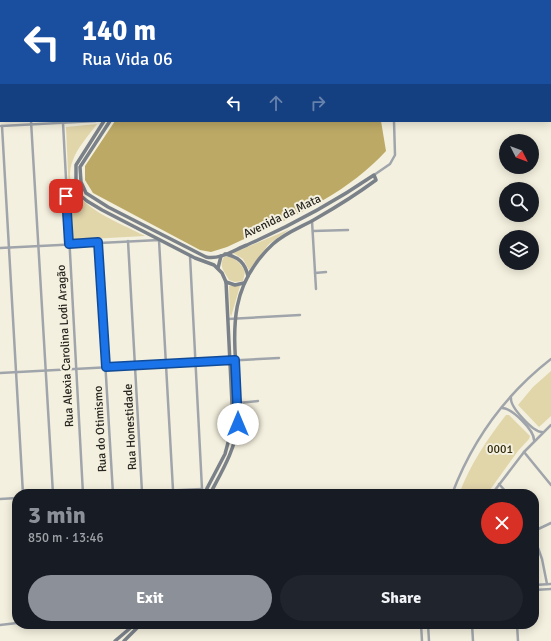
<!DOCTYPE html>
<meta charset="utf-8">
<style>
body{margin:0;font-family:Signika,sans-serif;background:#20242c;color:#f1f3f6;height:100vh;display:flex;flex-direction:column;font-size:15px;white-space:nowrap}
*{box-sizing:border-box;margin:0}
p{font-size:13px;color:#9ea1a6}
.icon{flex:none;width:22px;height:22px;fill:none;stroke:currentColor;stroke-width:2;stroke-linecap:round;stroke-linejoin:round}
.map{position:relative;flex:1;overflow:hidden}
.side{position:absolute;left:12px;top:489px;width:527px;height:140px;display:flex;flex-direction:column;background:#171b24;border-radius:16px;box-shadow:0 2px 10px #0003}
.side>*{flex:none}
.banner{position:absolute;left:0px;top:0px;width:551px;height:122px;box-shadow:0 2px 10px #0003;background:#1a4fa0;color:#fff;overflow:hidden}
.needle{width:26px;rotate:132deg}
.tools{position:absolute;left:499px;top:134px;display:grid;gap:8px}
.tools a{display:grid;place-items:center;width:40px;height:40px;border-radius:50%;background:#171b24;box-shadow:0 2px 10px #0003;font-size:20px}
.pin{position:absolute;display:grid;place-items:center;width:34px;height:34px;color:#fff;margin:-17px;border-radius:8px;box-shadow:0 2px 6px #0006}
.me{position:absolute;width:44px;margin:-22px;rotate:0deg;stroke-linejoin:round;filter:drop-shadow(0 0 3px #0008)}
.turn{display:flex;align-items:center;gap:14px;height:84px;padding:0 16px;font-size:18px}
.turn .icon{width:52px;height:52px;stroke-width:2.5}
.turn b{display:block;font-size:28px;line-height:34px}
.lanes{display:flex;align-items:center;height:38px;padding:0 16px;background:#0003;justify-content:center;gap:20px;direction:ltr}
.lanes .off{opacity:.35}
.round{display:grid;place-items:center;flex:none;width:42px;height:42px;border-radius:21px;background:#20242c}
.head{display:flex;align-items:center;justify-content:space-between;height:68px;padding:0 16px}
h1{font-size:24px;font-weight:700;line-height:30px;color:#8c9099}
.cta{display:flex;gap:8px;margin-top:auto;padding:8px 16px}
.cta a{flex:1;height:46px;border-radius:24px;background:#8c9099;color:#fff;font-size:16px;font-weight:700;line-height:46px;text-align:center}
.cta a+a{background:#20242c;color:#f1f3f6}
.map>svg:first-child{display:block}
</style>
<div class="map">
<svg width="551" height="641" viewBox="0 0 551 641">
<rect width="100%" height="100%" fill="#f4f0df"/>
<g fill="#e1d5aa">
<path d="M97,124c-8,11 -20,24 -24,36 -17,42 45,61 72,76l-74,4 -5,-113z"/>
<path d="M290,229l-21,15 -20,26 -6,-11 -10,-6z"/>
<path d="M224,257c10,-2 17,6 21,15l-2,9 -8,1 -6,-2c-4,-8 -11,-14 -5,-23z"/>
<path d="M229,286h11l-9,31 -1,-4z"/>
<path d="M551,371v45l-12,11 -21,-22 15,-18z"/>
<path d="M506,415h3l21,21 -1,3 -11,12 -31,43h-28c12,-31 27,-53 47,-79z"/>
</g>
<g fill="#bca966">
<path d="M198,0h170l-170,1z"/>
<path d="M115,121h266l5,30c-43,47 -103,70 -159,96l-16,5 -11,-2 -107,-57 -8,-13v-14z"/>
</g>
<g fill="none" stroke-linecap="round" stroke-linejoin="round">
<g stroke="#a0a5ab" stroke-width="2.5">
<path d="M389,0v1"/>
<path d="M65,1l22,-1"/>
<path d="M0,4h1"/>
<path d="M0,66h1"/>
<path d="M31,121l22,373"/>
<path d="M63,123l20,371"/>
<path d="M1,126l95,-5"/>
<path d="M2,126l21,368"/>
<path d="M374,175l16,-11 5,-9 -1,-34"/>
<path d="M312,221l4,68"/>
<path d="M313,231l35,-1"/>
<path d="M128,241l14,251"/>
<path d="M98,242l15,252"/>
<path d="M0,248l159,-8 14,250"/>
<path d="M190,256l12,233"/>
<path d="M315,273l11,-1"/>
<path d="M228,319l72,-4"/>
<path d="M0,373l279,-15"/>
<path d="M511,398c-1,9 22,34 31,34"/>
<path d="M238,403l20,-2"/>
<path d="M502,408c10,0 32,22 32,32"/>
<path d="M524,452l27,33"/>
<path d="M499,484l9,10"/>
<path d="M99,494l103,-5"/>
<path d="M452,494c20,-53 54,-100 99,-135"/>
<path d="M492,494l32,-42 27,-27"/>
<path d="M0,499l17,-1"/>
<path d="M534,531l17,-8"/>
<path d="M534,537l8,22 5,25"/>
<path d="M534,585l17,-1"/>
<path d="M534,590l17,-1"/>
<path d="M421,624l1,17"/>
<path d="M428,624l1,17"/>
<path d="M472,624l1,17"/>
<path d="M517,624l1,17"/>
<path d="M0,625l17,-2"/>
</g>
<g stroke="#7a8189" stroke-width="3.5">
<path d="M188,1v-1"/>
<path d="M194,1v-1"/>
<path d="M104,121l-28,44v17l5,14 6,5 15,9 93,48 19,7 8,8 4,9 7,142 -8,30 -21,40"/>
<path d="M110,121l-30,46 1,15 5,11 22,14 98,50c14,3 28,-7 41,-12 45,-20 86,-42 127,-70l2,5c-19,14 -38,26 -59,38 -15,9 -31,14 -44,26 -44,41 -40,83 -36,138 1,14 3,28 1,42 -3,26 -16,47 -28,70"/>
<path d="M225,254c14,3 20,9 23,22"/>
<path d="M218,268l3,-12"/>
<path d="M226,282l9,3 9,-2"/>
<path d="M115,641l20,-17"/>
<path d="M124,641l17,-17"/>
</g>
</g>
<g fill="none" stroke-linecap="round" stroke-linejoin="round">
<defs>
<path id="route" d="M66,196l3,48 29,-2 8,125 129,-7 3,64"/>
</defs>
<use href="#route" stroke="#114b97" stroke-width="10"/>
<use href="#route" stroke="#1a73e8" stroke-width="7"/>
</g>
<g text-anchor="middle" stroke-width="4" stroke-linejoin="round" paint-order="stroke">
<g font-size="12" fill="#282620" stroke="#f4f0df">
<text transform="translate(282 216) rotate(-26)" y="4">Avenida da Mata</text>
<text transform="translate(65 346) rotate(-93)" y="4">Rua Alexia Carolina Lodi Aragão</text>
<text transform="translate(130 427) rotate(-93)" y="4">Rua Honestidade</text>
<text transform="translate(100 429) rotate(-93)" y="4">Rua do Otimismo</text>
</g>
<g font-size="12" fill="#352d0e" stroke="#f4f0df">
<text x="500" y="453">0001</text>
</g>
</g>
</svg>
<div class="tools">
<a><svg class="needle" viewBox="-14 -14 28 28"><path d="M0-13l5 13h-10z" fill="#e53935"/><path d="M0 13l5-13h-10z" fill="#9ea1a6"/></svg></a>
<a><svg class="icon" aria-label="search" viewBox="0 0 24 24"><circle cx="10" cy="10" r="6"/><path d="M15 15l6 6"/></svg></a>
<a><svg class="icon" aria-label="layers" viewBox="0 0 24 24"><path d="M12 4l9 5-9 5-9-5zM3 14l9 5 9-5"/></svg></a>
</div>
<div class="pin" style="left:66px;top:196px;background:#d93025"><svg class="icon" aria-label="arrive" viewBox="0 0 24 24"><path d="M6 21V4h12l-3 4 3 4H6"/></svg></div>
<svg class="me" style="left:238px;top:424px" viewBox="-20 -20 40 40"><circle r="19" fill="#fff"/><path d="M0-13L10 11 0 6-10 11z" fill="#1a73e8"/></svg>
<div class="banner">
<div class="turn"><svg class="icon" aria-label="left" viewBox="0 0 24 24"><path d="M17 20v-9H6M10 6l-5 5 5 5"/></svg><div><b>140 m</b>Rua Vida 06</div></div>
<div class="lanes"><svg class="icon" aria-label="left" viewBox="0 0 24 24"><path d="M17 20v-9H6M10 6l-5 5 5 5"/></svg><svg class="icon off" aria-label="ahead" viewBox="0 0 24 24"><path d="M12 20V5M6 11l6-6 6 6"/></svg><svg class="icon off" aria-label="right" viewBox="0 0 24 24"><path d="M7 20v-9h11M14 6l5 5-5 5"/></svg></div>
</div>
<section class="side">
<div class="head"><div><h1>3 min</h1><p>850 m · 13:46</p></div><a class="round" style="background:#d93025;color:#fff"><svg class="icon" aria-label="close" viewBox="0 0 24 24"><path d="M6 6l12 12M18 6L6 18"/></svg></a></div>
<div class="cta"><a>Exit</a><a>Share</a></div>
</section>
</div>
